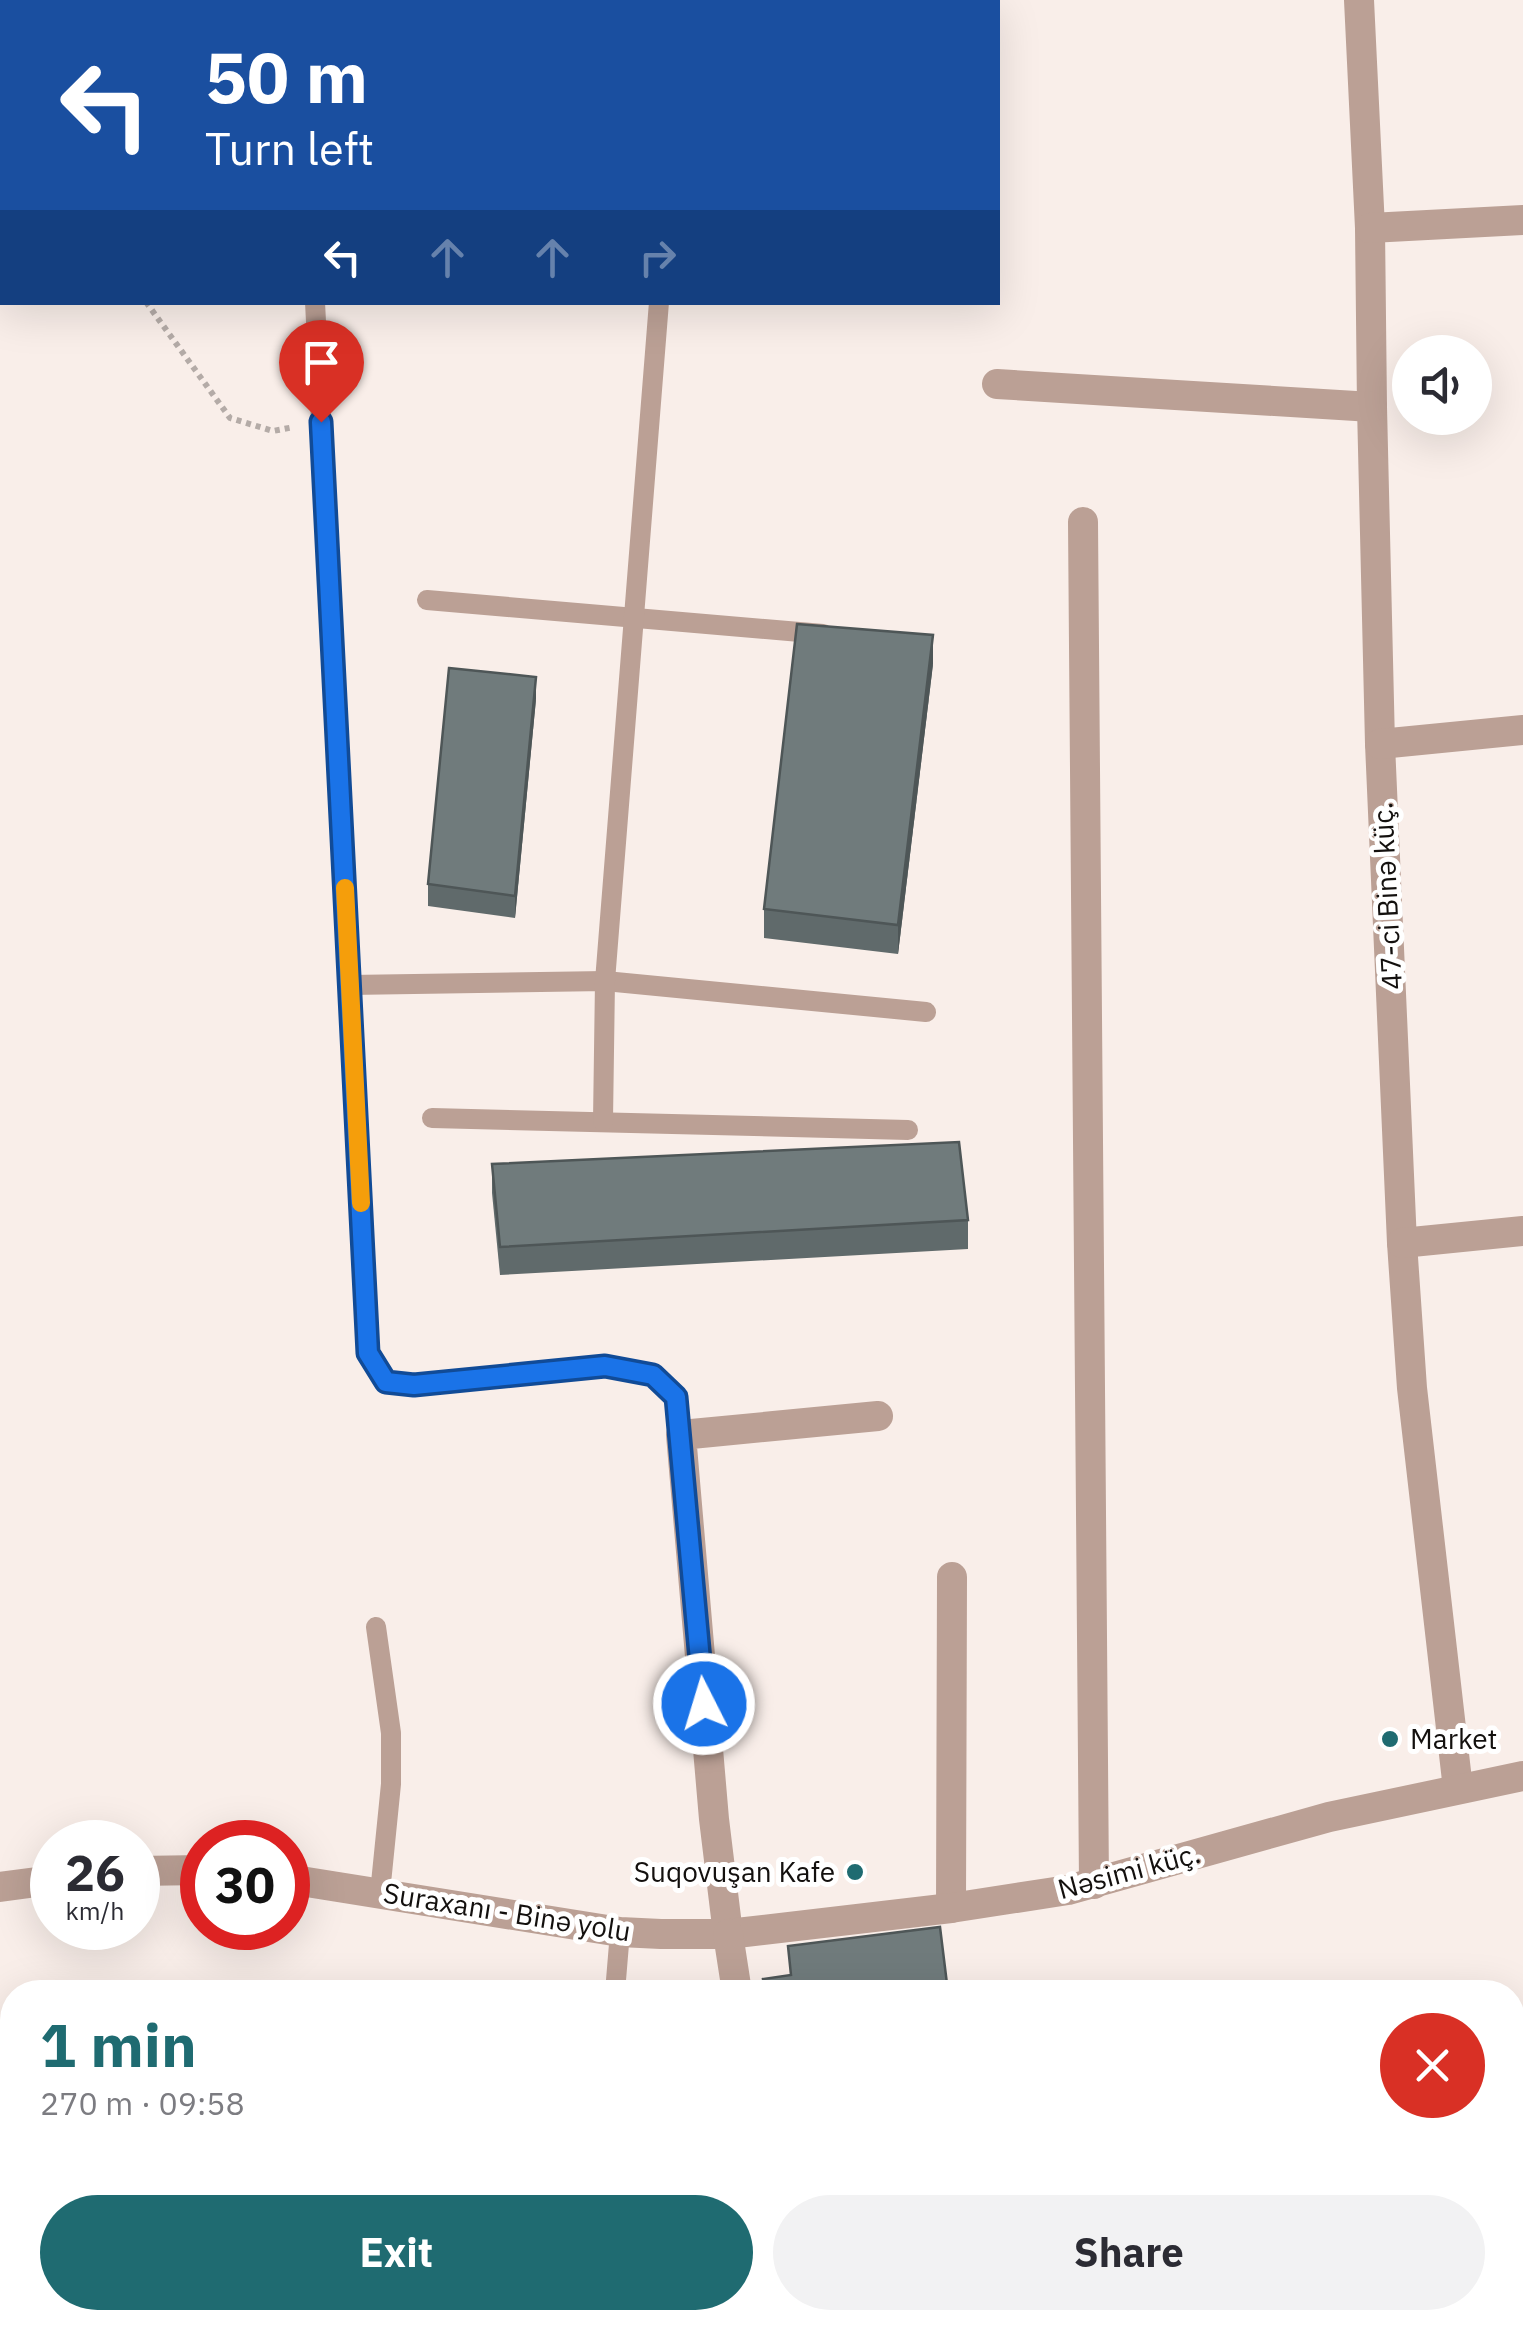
<!DOCTYPE html>
<meta charset="utf-8">
<style>
body{margin:0;font-family:"IBM Plex Sans",sans-serif;background:#f2f2f3;color:#2b2b33;height:100vh;display:flex;flex-direction:column;font-size:38px;white-space:nowrap}
*{box-sizing:border-box;margin:0}
p{font-size:32px;color:#7c7c81}
.icon{flex:none;width:55px;height:55px;fill:none;stroke:currentColor;stroke-width:2;stroke-linecap:round;stroke-linejoin:round}
.map{position:relative;flex:1;overflow:hidden}
.sheet{position:absolute;left:0px;top:1980px;width:1525px;height:350px;display:flex;flex-direction:column;background:#fff;border-radius:40px 40px 0 0;box-shadow:0 10px 40px #0002}
.sheet>*{flex:none}
.hud{position:absolute;left:0px;top:0px;width:1000px;height:305px;box-shadow:0 10px 40px #0002;background:#1a4fa0;color:#fff;overflow:hidden}
.buttons{position:absolute;left:1392px;top:335px;display:grid;gap:20px}
.buttons a{display:grid;place-items:center;width:100px;height:100px;border-radius:50%;background:#fff;box-shadow:0 10px 40px #0002;font-size:50px}
.speed{position:absolute;left:30px;top:1820px;display:flex;gap:20px;font-size:50px;font-weight:700;text-align:center}
.speed>*{display:grid;place-content:center;width:130px;height:130px;border-radius:50%;background:#fff;box-shadow:0 10px 40px #0002;line-height:1}
.speed small{font-size:25px;font-weight:400}
.speed .limit{border:15px solid #d22;background:#fff;color:#111}
.pin{position:absolute;display:grid;place-items:center;width:85px;height:85px;color:#fff;margin:-102px -42px;border-radius:50% 50% 50% 0;rotate:-45deg;box-shadow:0 0 10px #0007}
.pin .icon{rotate:45deg}
.me{position:absolute;width:110px;margin:-55px;rotate:355deg;stroke-linejoin:round;filter:drop-shadow(0 0 8px #0008)}
.turn{display:flex;align-items:center;gap:35px;height:210px;padding:0 40px;font-size:45px}
.turn .icon{width:130px;height:130px;stroke-width:2.5}
.turn b{display:block;font-size:70px;line-height:85px}
.lanes{display:flex;align-items:center;height:95px;padding:0 40px;background:#0003;justify-content:center;gap:50px;direction:ltr}
.lanes .off{opacity:.35}
.round{display:grid;place-items:center;flex:none;width:105px;height:105px;border-radius:52px;background:#f2f2f3}
.overview{display:flex;align-items:center;justify-content:space-between;height:170px;padding:0 40px}
h1{font-size:60px;font-weight:800;line-height:75px;color:#1f6b71}
.primary-button{display:flex;gap:20px;margin-top:auto;padding:20px 40px}
.primary-button a{flex:1;height:115px;border-radius:60px;background:#1f6b71;color:#fff;font-size:40px;font-weight:800;line-height:115px;text-align:center}
.primary-button a+a{background:#f2f2f3;color:#2b2b33}
.map>svg:first-child{display:block}
</style>
<div class="map">
<svg width="1523" height="2330" viewBox="0 0 1523 2330">
<rect width="100%" height="100%" fill="#f9eee9"/>
<g fill="none" stroke-linecap="round" stroke-linejoin="round">
<g stroke="#b4aba7" stroke-width="6" stroke-dasharray="5 5" stroke-linecap="butt">
<path d="M0,105l2,3"/>
<path d="M146,302l84,116 43,13 21,-4"/>
</g>
<g stroke="#bba095" stroke-width="20">
<path d="M281,0v2"/>
<path d="M682,2l1,-2"/>
<path d="M800,2v-2"/>
<path d="M315,302l53,1051 18,29 28,3 191,-19 48,9 23,22 5,38"/>
<path d="M427,600l396,34"/>
<path d="M350,985l255,-4 321,31"/>
<path d="M432,1118l476,12"/>
<path d="M603,1121l2,-140 54,-679"/>
<path d="M376,1627l15,106v51l-11,109"/>
<path d="M615,1992l5,-60"/>
</g>
<g stroke="#bba095" stroke-width="30">
<path d="M1359,0l11,228 2,179 8,337 22,499 10,145 46,401"/>
<path d="M1370,228l153,-8"/>
<path d="M997,384l375,23"/>
<path d="M1083,522l11,1362"/>
<path d="M1380,744l143,-14"/>
<path d="M1402,1243l121,-12"/>
<path d="M951,1908l1,-331"/>
<path d="M728,1934l-14,-115 -33,-384 197,-19"/>
<path d="M1126,2318l1,12"/>
<path d="M1343,2318l1,12"/>
</g>
<g stroke="#bba095" stroke-width="30">
<path d="M138,1871l64,-1"/>
<path d="M288,1879l332,53 41,2h67l223,-26 117,-18 261,-73 194,-41"/>
<path d="M0,1887l52,-7"/>
<path d="M728,1934l9,58"/>
<path d="M785,2318l2,12"/>
</g>
</g>
<g fill="#606a6b">
<path d="M933,664l-35,290 -134,-16v-29z"/>
<path d="M536,699l-21,219 -87,-12v-22z"/>
<path d="M492,1164l476,56v29l-468,26 -8,-82z"/>
</g>
<g fill="#4e5657">
<path d="M933,635v29l-35,290v-29z"/>
<path d="M536,677v22l-21,219v-22z"/>
</g>
<g fill="#707b7c" stroke="#4e5657" stroke-width="2.5">
<rect x="825" y="0" width="95" height="2"/>
<path d="M797,624l136,11 -35,290 -134,-16z"/>
<path d="M449,668l87,9 -21,219 -87,-12z"/>
<path d="M959,1142l9,78 -468,27 -8,-83z"/>
<path d="M940,1927l8,65h-183l-2,-13 28,-4 -3,-29z"/>
</g>
<g fill="none" stroke-linecap="round" stroke-linejoin="round">
<defs>
<path id="route" d="M321,422l47,931 18,29 28,3 191,-19 48,9 23,22 28,307"/>
</defs>
<use href="#route" stroke="#114b97" stroke-width="25"/>
<use href="#route" stroke="#1a73e8" stroke-width="18"/>
<path stroke="#f59e0b" stroke-width="18" d="M345,888l16,315"/>
</g>
<g fill="#1f6b71" stroke="#fff" stroke-width="4">
<circle cx="1390" cy="1739" r="10"/>
<circle cx="855" cy="1872" r="10"/>
</g>
<g text-anchor="middle" stroke-width="10" stroke-linejoin="round" paint-order="stroke">
<g font-size="28" fill="#13100e" stroke="#fff">
<text transform="translate(1387 896) rotate(-93)" y="10">47-ci Binə küç.</text>
<text transform="translate(1129 1871) rotate(-15)" y="10">Nəsimi küç.</text>
<text transform="translate(507 1912) rotate(9)" y="10">Suraxanı - Binə yolu</text>
</g>
<g font-size="28" fill="#13100e" stroke="#fff" text-anchor="start">
<text x="1410" y="1749">Market</text>
<text x="835" y="1882" text-anchor="end">Suqovuşan Kafe</text>
</g>
</g>
</svg>
<div class="buttons">
<a><svg class="icon" aria-label="sound" viewBox="0 0 24 24"><path d="M4 9h4l5-4v14l-5-4H4zM17 9q2 3 0 6"/></svg></a>
</div>
<div class="speed"><div>26<small>km/h</small></div><div class="limit">30</div></div>
<div class="pin" style="left:321px;top:422px;background:#d93025"><svg class="icon" aria-label="arrive" viewBox="0 0 24 24"><path d="M6 21V4h12l-3 4 3 4H6"/></svg></div>
<svg class="me" style="left:704px;top:1704px" viewBox="-20 -20 40 40"><circle r="17" fill="#1a73e8" stroke="#fff" stroke-width="3"/><path d="M0-11L8 9 0 5-8 9z" fill="#fff"/></svg>
<div class="hud">
<div class="turn"><svg class="icon" aria-label="left" viewBox="0 0 24 24"><path d="M17 20v-9H6M10 6l-5 5 5 5"/></svg><div><b>50 m</b>Turn left</div></div>
<div class="lanes"><svg class="icon" aria-label="left" viewBox="0 0 24 24"><path d="M17 20v-9H6M10 6l-5 5 5 5"/></svg><svg class="icon off" aria-label="ahead" viewBox="0 0 24 24"><path d="M12 20V5M6 11l6-6 6 6"/></svg><svg class="icon off" aria-label="ahead" viewBox="0 0 24 24"><path d="M12 20V5M6 11l6-6 6 6"/></svg><svg class="icon off" aria-label="right" viewBox="0 0 24 24"><path d="M7 20v-9h11M14 6l5 5-5 5"/></svg></div>
</div>
<section class="sheet">
<div class="overview"><div><h1>1 min</h1><p>270 m · 09:58</p></div><a class="round" style="background:#d93025;color:#fff"><svg class="icon" aria-label="close" viewBox="0 0 24 24"><path d="M6 6l12 12M18 6L6 18"/></svg></a></div>
<div class="primary-button"><a>Exit</a><a>Share</a></div>
</section>
</div>
